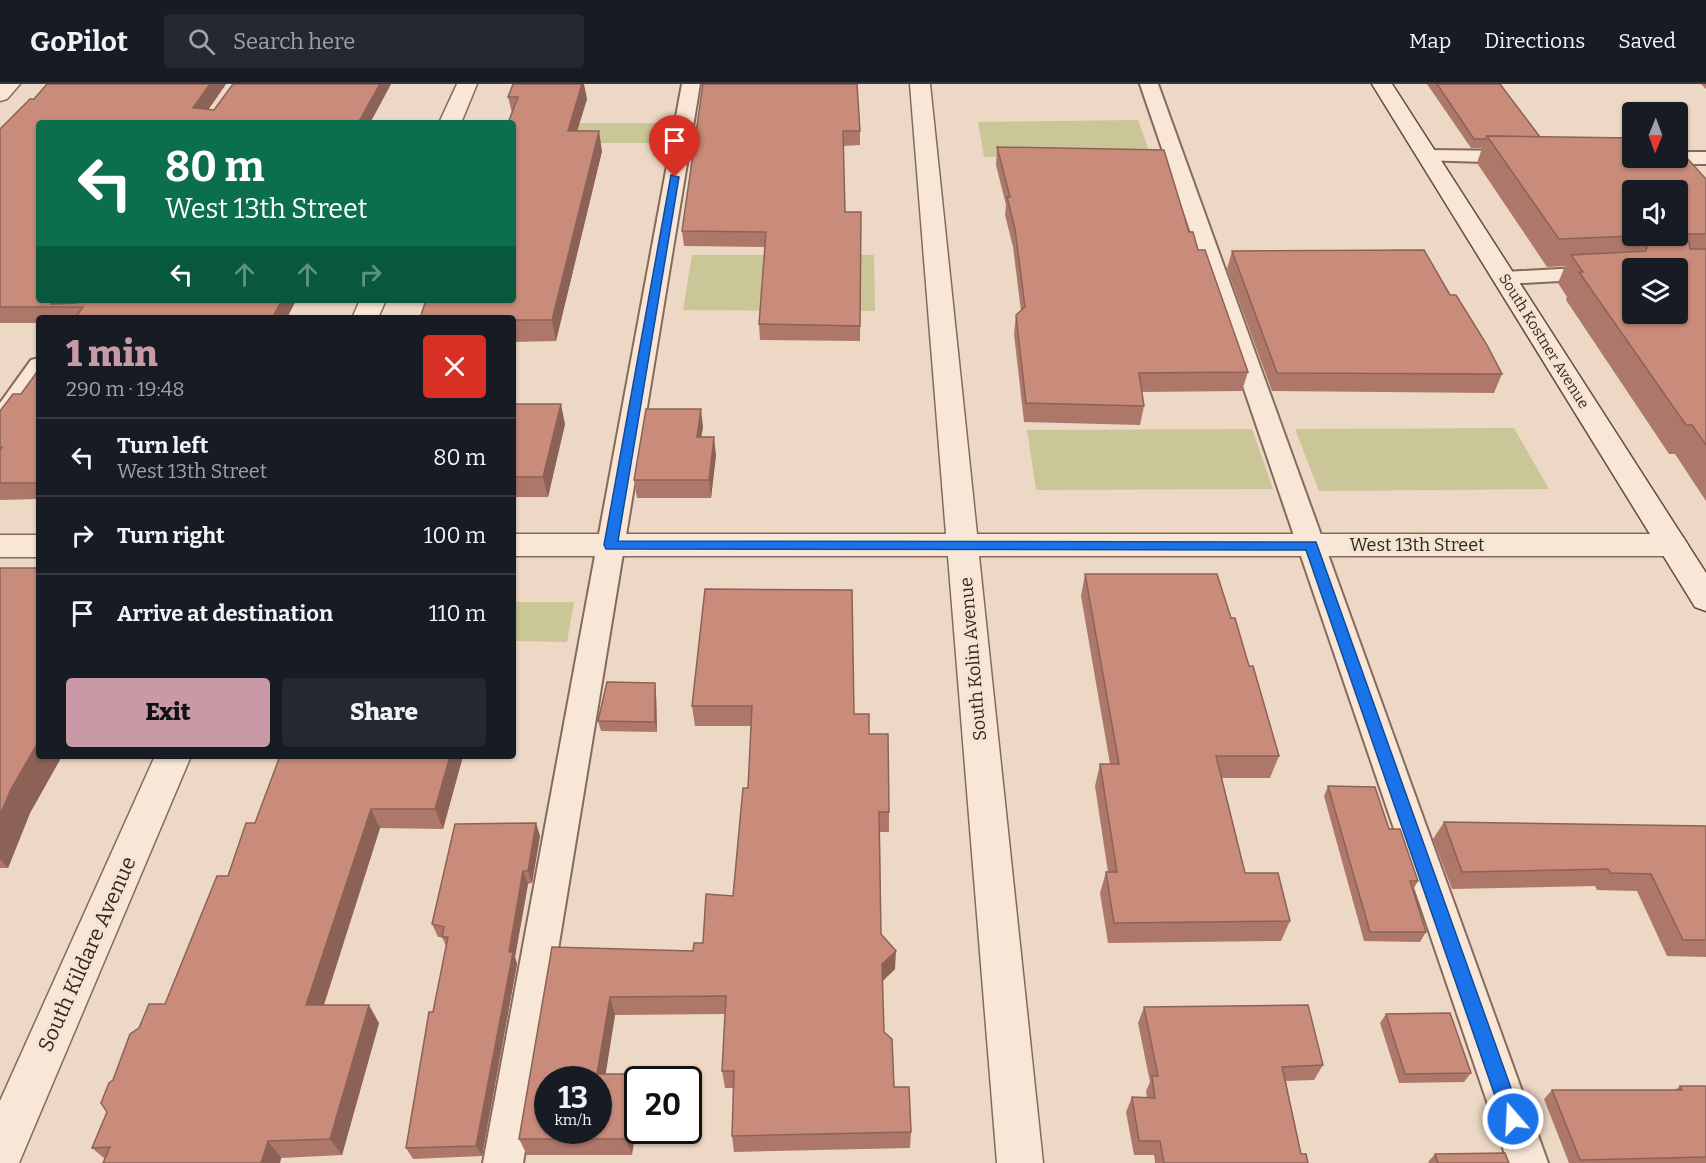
<!DOCTYPE html>
<meta charset="utf-8">
<style>
body{margin:0;font-family:Bitter,serif;background:#242831;color:#f1f3f6;height:100vh;display:flex;flex-direction:column;font-size:22px;white-space:nowrap}
*{box-sizing:border-box;margin:0}
p{font-size:20px;color:#9ea1a6}
.icon{flex:none;width:33px;height:33px;fill:none;stroke:currentColor;stroke-width:2;stroke-linecap:round;stroke-linejoin:round}
.map{position:relative;flex:1;overflow:hidden}
.sheet{position:absolute;left:36px;top:231px;width:480px;height:444px;display:flex;flex-direction:column;background:#171b24;border-radius:6px;box-shadow:0 2px 4px #0004}
.sheet>*{flex:none}
.top-card{position:absolute;left:36px;top:36px;width:480px;height:183px;border-radius:6px;box-shadow:0 2px 4px #0004;background:#0b6e4f;color:#fff;overflow:hidden}
.needle{width:39px;rotate:181deg}
.controls{position:absolute;left:1622px;top:18px;display:grid;gap:12px}
.controls a{display:grid;place-items:center;width:66px;height:66px;border-radius:6px;background:#171b24;box-shadow:0 2px 4px #0004;font-size:30px}
.speed{position:absolute;left:534px;top:982px;display:flex;gap:12px;font-size:30px;font-weight:700;text-align:center}
.speed>*{display:grid;place-content:center;width:78px;height:78px;border-radius:50%;background:#171b24;box-shadow:0 2px 4px #0004;line-height:1}
.speed small{font-size:15px;font-weight:400}
.speed .limit{border:3px solid #111;border-radius:9px;background:#fff;color:#111}
.pin{position:absolute;display:grid;place-items:center;width:51px;height:51px;color:#fff;margin:-62px -26px;border-radius:50% 50% 50% 0;rotate:-45deg;box-shadow:0 0 6px #0007}
.pin .icon{rotate:45deg}
.me{position:absolute;width:66px;margin:-33px;rotate:341deg;stroke-linejoin:round;filter:drop-shadow(0 0 4px #0008)}
.turn{display:flex;align-items:center;gap:21px;height:126px;padding:0 30px;font-size:27px}
.turn .icon{width:78px;height:78px;stroke-width:2.5}
.turn b{display:block;font-size:42px;line-height:51px}
.lanes{display:flex;align-items:center;height:57px;padding:0 30px;background:#0003;justify-content:center;gap:30px;direction:ltr}
.lanes .off{opacity:.35}
.round{display:grid;place-items:center;flex:none;width:63px;height:63px;border-radius:6px;background:#242831}
.overview{display:flex;align-items:center;justify-content:space-between;height:102px;padding:0 30px}
h1{font-size:36px;font-weight:800;line-height:45px;color:#c79aa5}
.primary-button{display:flex;gap:12px;margin-top:auto;padding:12px 30px}
.primary-button a{flex:1;height:69px;border-radius:6px;background:#c79aa5;color:#111;font-size:24px;font-weight:800;line-height:69px;text-align:center}
.primary-button a+a{background:#242831;color:#f1f3f6}
ul{padding:0;list-style:none}
li{display:flex;align-items:center;gap:18px;height:78px;padding:0 30px;border-top:2px solid #363941}
li div{flex:1}
li b{display:block;font-size:22px}
li em{font-style:normal}
header{display:flex;align-items:center;gap:36px;box-sizing:border-box;height:84px;padding:0 30px;background:#171b24;border-bottom:2px solid #363941}
header strong{font-size:28px}
nav{display:flex;gap:33px;margin-inline-start:auto;font-size:21px}
.search{width:420px;height:54px;background:#242831;display:flex;align-items:center;gap:15px;box-sizing:border-box;padding:0 21px;border-radius:6px;color:#9ea1a6;font-size:22px}
.map>svg:first-child{display:block}
</style>
<header>
<strong>GoPilot</strong>
<div class="search"><svg class="icon" aria-label="search" viewBox="0 0 24 24"><circle cx="10" cy="10" r="6"/><path d="M15 15l6 6"/></svg>Search here</div>
<nav><a>Map</a><a>Directions</a><a>Saved</a></nav>
</header>
<div class="map">
<svg width="1706" height="1079" viewBox="0 0 1706 1079">
<rect width="100%" height="100%" fill="#ecd8c4"/>
<g fill="#cac698">
<path d="M1138,36l13,36 -167,1 -6,-35z"/>
<path d="M513,39h150l-4,20h-146z"/>
<path d="M692,171h182l1,56 -192,-1z"/>
<path d="M1514,344l35,61 -230,2 -24,-62z"/>
<path d="M1252,345l21,60 -237,1 -9,-60z"/>
<path d="M513,518h61l-7,40 -54,-1z"/>
</g>
<g fill="none" stroke-linecap="round" stroke-linejoin="round">
<defs>
<g id="lane">
<path d="M682,0h18l-177,1079h-40z"/>
<path d="M1140,0h18l390,1079h-40z"/>
<path d="M1427,66l91,1 7,2 2,4 -2,4 -7,2 -98,-3 -2,-4 2,-4z"/>
<path d="M1677,68h29v12h-57l-7,-2 -3,-4h38z"/>
<path d="M1632,181l9,3h-9v9l-128,7 -8,-1 -3,-5 3,-5 8,-1z"/>
<path d="M39,274v24l-30,44 -9,3v-26l31,-43z"/>
</g>
<g id="street">
<path d="M0,0h20l-13,15 -7,2z"/>
<path d="M457,0h20l-16,39h-22z"/>
<path d="M910,0h20l47,450h695l11,3 5,8 -5,8 -11,3h-693l64,607h-46l-49,-607h-435v-22h433z"/>
<path d="M360,216h26l-8,18h-26z"/>
<rect x="0" y="451" width="39" height="22"/>
<path d="M155,672h36l-172,407h-19v-62z"/>
</g>
<path id="secondary" d="M1372,0h20l314,489v38l-11,-4z"/>
</defs>
<use href="#lane" stroke="#86695b" stroke-width="4"/>
<use href="#street" stroke="#86695b" stroke-width="3"/>
<use href="#secondary" stroke="#684b3e" stroke-width="3"/>
<use href="#lane" fill="#f8e7d7" fill-rule="evenodd"/>
<use href="#street" fill="#f8e7d7" fill-rule="evenodd"/>
<use href="#secondary" fill="#f8e7d7" fill-rule="evenodd"/>
</g>
<g fill="#ad786a" fill-rule="evenodd">
<path d="M47,0h179l-18,26h6l19,-26h158l-21,39h-331v177l30,3h8l2,-3h217l-9,18h-248v5h-39v-194l34,-30z"/>
<path d="M703,0l157,47v14l-17,1 2,66h16l-1,129 -100,-1 -1,-16 6,-77 -81,-1 -2,-15z"/>
<path d="M1427,0h73l40,53 166,42v322l-31,-47h-6l-103,-154 1,-3 -9,-14 7,-17 -18,1 -70,-104 5,-15h-11zM1677,106v46h-45z"/>
<path d="M1701,0h5v5z"/>
<path d="M508,13l79,2 -10,32 25,20 -46,190 -43,1 -1,-229z"/>
<path d="M997,63l192,85 9,18 50,122 -6,19 -100,1 2,14 -4,19 -116,-3 -10,-88 2,-19 5,-4 -8,-64 -8,-32 1,-10 -10,-40z"/>
<path d="M1232,167l218,44 52,79 -8,19 -222,-2 -45,-122z"/>
<path d="M39,285v130l-39,1v-89l21,-17z"/>
<path d="M513,320l52,20 -17,73h-35z"/>
<path d="M703,343l-2,10 15,18 -5,43h-74l-3,-18z"/>
<path d="M0,484l39,188h23l-32,57 -22,55h-8z"/>
<path d="M1085,490l146,44 18,48 30,90 -9,22h-48l23,95 45,48 -9,20 -173,2 -8,-50 6,-21h2l-13,-86 5,-22h10l-29,-168z"/>
<path d="M705,505l149,125 15,20 20,78v20h-9l1,102 14,35 -13,13 2,50 10,55 17,45 -1,16 -176,4 -2,-16 2,-48h-9l-3,-17 3,-57 -110,1 -10,59 27,81h-105l-8,-16 33,-192 141,4 10,-8 30,-47 15,-108 3,-62h-56l-3,-20z"/>
<path d="M656,609l1,39 -56,-1 -3,-10z"/>
<path d="M463,672l-20,73 -63,-1 -56,177 55,18 -37,132 -61,3 -1,5h-177l2,-4 -13,-11 15,-36 6,-32 26,-52 26,-24 63,-128 27,-53z"/>
<path d="M1328,702l90,95 -5,9 13,42 -6,10 -56,-1 -40,-145z"/>
<path d="M1444,738l262,4v131l-39,-1 -30,-65 -40,-1 -2,-4 -143,3 -19,-50z"/>
<path d="M540,752l-8,47 -4,1 -13,73 2,7 -35,192 -69,3 -7,-11 40,-202 -4,-9h-4l-6,-13z"/>
<path d="M1144,923l179,58 -9,15 -28,1 15,73 7,9h-153l-1,-8h-20l-8,-43 6,-15 15,1 -1,-7 4,-9 -12,-59z"/>
<path d="M1386,930l85,59 -7,9 -65,1 -19,-60z"/>
<path d="M1680,1002h26v77h-137l-25,-64 8,-9h123z"/>
<path d="M1435,1070l74,9h-80l-1,-1z"/>
</g>
<g fill="#8d6256">
<path d="M210,0h16l-27,39 -6,-15z"/>
<path d="M380,0h11l-21,39h-12z"/>
<path d="M582,0h2l3,15 -16,52 -3,-20z"/>
<path d="M599,47l3,20 -46,190 -4,-21z"/>
<path d="M51,216h20l-5,7 -15,-3z"/>
<path d="M282,216h14l-9,18h-15z"/>
<path d="M561,320l4,20 -17,73 -5,-20z"/>
<path d="M701,325l2,18 -5,28 -1,-18z"/>
<path d="M714,353l2,18 -5,43 -2,-18z"/>
<path d="M655,599l1,10 1,39 -2,-10z"/>
<path d="M39,657v15h23l-32,57 -22,55 -8,-9v-44l11,-26z"/>
<path d="M450,672h13l-20,73 -8,-20z"/>
<path d="M371,725l9,19 -62,195 -12,-18z"/>
<path d="M536,739l4,13 -8,47 -4,-12z"/>
<path d="M523,787l5,13 -13,73 2,7 -35,192 -6,-10z"/>
<path d="M896,867l-1,18 -14,13 1,-18z"/>
<path d="M610,913l5,18 -12,76 -6,-17z"/>
<path d="M369,921l10,18 -37,132 -12,-16z"/>
<path d="M637,990l2,6h-1v37l-6,38 -6,-16z"/>
<path d="M268,1057l13,17 -1,5h-19z"/>
</g>
<g fill="#c98c7b" stroke="#8d6256" stroke-width="1.5" fill-rule="evenodd">
<path d="M47,0h163l-17,24 21,2 19,-26h147l-22,39h-319v177h12v4l26,-1 2,-3h203l-10,18h-197l8,-11h-83v-178l30,-30h4z"/>
<path d="M513,0h69l-14,47h31l-47,189h-39v-2h-93l6,-18h87v-177h-5l10,-26h-10z"/>
<path d="M703,0h154l3,47h-17l2,81h16l-1,114 -101,-2 7,-92 -84,-1z"/>
<path d="M1437,0h63l40,53 -53,-1 -1,3h-12z"/>
<path d="M1487,52l145,2v20h45v-11l29,32v55h-23l-4,6 10,2 1,7h16v196l-14,-20h-6l-107,-153h4l-12,-17 75,-4 2,-9h9v-3l-9,-3h29v-46h-45l1,46 -74,3zM1632,184h45v46h-45z"/>
<path d="M997,63l167,3 25,82h4l5,18h7l43,122 -109,1 5,33 -118,-3 -10,-88 9,-8 -10,-78 -8,-32h3z"/>
<path d="M1424,166l26,45h6l31,50 15,29 -225,-1 -45,-122z"/>
<path d="M39,285v114h-39v-33l2,-3h-2v-36l13,-17h8z"/>
<path d="M513,320h48l-18,73h-30z"/>
<path d="M646,325h55l-4,28h17l-5,43h-75z"/>
<path d="M0,484h39v173l-28,48 -11,26z"/>
<path d="M1085,490h132l14,44h4l14,48h4l26,90h-63l29,117h33l12,48 -176,2 -8,-51h11l-17,-108h19z"/>
<path d="M705,505l147,1 2,124h15v20h19l1,78h-10l2,122 15,17 -14,13 2,68 8,7 2,48h15l2,45 -179,4 2,-65h-12l4,-75 -116,1 -13,77h40l-11,65h-107l33,-192 141,4 1,-8h9l3,-49 27,2 10,-108h5l4,-82h-60zM548,996h50v51h-50z"/>
<path d="M607,598l48,1v39l-57,-1z"/>
<path d="M280,672h170l-15,53h-64l-65,196h63l-39,134 -62,2 -7,22h-158l7,-16 -18,1 15,-36 -6,-9 8,-20 4,-3 17,-46 9,-6 10,-24h16l52,-128h11l18,-53h9z"/>
<path d="M1328,702l47,1 14,42h11l18,52h-8l16,51h-56z"/>
<path d="M1444,738l262,4v114h-23l-32,-66 -40,-1 -3,-4 -146,3z"/>
<path d="M536,739l-8,48h-5l-14,81h4l-37,194 -70,2 23,-136h4l15,-75h-6l2,-10 -12,-3 23,-100z"/>
<path d="M1308,921l15,60 -41,2 19,87h5l2,9h-144l-4,-22h-21l-7,-44 23,1 -3,-22h6l-14,-69z"/>
<path d="M1450,929l21,60 -66,1 -19,-60z"/>
<path d="M1680,1002h26v71l-126,3 -28,-70h130z"/>
<path d="M1505,1069l4,10h-71l-3,-9z"/>
</g>
<path fill="#1a73e8" stroke="#114b97" stroke-width="1.5" d="M671,91l8,2 -61,364 698,1 206,577 -3,6 -6,3 -7,-3 -3,-6 -197,-569 -700,-1 -2,-4z"/>
<g text-anchor="middle" stroke-width="6" stroke-linejoin="round" paint-order="stroke">
<g font-size="15" fill="#37251e" stroke="#f4e4d3">
<text transform="translate(1544 257) rotate(58)" y="5">South Kostner Avenue</text>
</g>
<g font-size="18" fill="#37251e" stroke="#f4e4d3">
<text x="1417" y="467">West 13th Street</text>
<text transform="translate(973 575) rotate(-95)" y="6">South Kolin Avenue</text>
</g>
<g font-size="21" fill="#37251e" stroke="#f4e4d3">
<text transform="translate(87 870) rotate(-66)" y="7">South Kildare Avenue</text>
</g>
</g>
</svg>
<div class="controls">
<a><svg class="needle" viewBox="-14 -14 28 28"><path d="M0-13l5 13h-10z" fill="#e53935"/><path d="M0 13l5-13h-10z" fill="#9ea1a6"/></svg></a>
<a><svg class="icon" aria-label="sound" viewBox="0 0 24 24"><path d="M4 9h4l5-4v14l-5-4H4zM17 9q2 3 0 6"/></svg></a>
<a><svg class="icon" aria-label="layers" viewBox="0 0 24 24"><path d="M12 4l9 5-9 5-9-5zM3 14l9 5 9-5"/></svg></a>
</div>
<div class="speed"><div>13<small>km/h</small></div><div class="limit">20</div></div>
<div class="pin" style="left:675px;top:93px;background:#d93025"><svg class="icon" aria-label="arrive" viewBox="0 0 24 24"><path d="M6 21V4h12l-3 4 3 4H6"/></svg></div>
<svg class="me" style="left:1513px;top:1035px" viewBox="-20 -20 40 40"><circle r="17" fill="#1a73e8" stroke="#fff" stroke-width="3"/><path d="M0-11L8 9 0 5-8 9z" fill="#fff"/></svg>
<div class="top-card">
<div class="turn"><svg class="icon" aria-label="left" viewBox="0 0 24 24"><path d="M17 20v-9H6M10 6l-5 5 5 5"/></svg><div><b>80 m</b>West 13th Street</div></div>
<div class="lanes"><svg class="icon" aria-label="left" viewBox="0 0 24 24"><path d="M17 20v-9H6M10 6l-5 5 5 5"/></svg><svg class="icon off" aria-label="ahead" viewBox="0 0 24 24"><path d="M12 20V5M6 11l6-6 6 6"/></svg><svg class="icon off" aria-label="ahead" viewBox="0 0 24 24"><path d="M12 20V5M6 11l6-6 6 6"/></svg><svg class="icon off" aria-label="right" viewBox="0 0 24 24"><path d="M7 20v-9h11M14 6l5 5-5 5"/></svg></div>
</div>
<section class="sheet">
<div class="overview"><div><h1>1 min</h1><p>290 m · 19:48</p></div><a class="round" style="background:#d93025;color:#fff"><svg class="icon" aria-label="close" viewBox="0 0 24 24"><path d="M6 6l12 12M18 6L6 18"/></svg></a></div>
<ul>
<li><svg class="icon" aria-label="left" viewBox="0 0 24 24"><path d="M17 20v-9H6M10 6l-5 5 5 5"/></svg><div><b>Turn left</b><p>West 13th Street</p></div><em>80 m</em></li>
<li><svg class="icon" aria-label="right" viewBox="0 0 24 24"><path d="M7 20v-9h11M14 6l5 5-5 5"/></svg><div><b>Turn right</b></div><em>100 m</em></li>
<li><svg class="icon" aria-label="arrive" viewBox="0 0 24 24"><path d="M6 21V4h12l-3 4 3 4H6"/></svg><div><b>Arrive at destination</b></div><em>110 m</em></li>
</ul>
<div class="primary-button"><a>Exit</a><a>Share</a></div>
</section>
</div>
